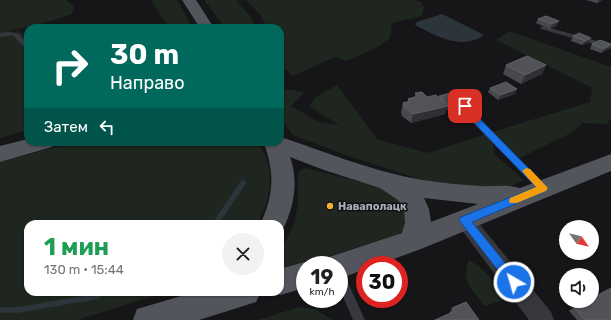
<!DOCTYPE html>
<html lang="ru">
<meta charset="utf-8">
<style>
body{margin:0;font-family:Rubik,sans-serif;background:#f2f2f2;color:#202124;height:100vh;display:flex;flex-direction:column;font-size:15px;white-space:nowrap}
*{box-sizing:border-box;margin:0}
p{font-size:13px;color:#757577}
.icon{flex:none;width:22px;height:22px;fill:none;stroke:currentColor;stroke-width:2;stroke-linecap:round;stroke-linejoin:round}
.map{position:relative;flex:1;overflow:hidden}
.sheet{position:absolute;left:24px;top:220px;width:260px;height:76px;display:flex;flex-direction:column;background:#fff;border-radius:12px;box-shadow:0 1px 3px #0004}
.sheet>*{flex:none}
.banner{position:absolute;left:24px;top:24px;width:260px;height:122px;border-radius:12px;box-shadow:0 1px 3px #0004;background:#00695c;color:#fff;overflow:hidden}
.needle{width:26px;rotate:124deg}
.buttons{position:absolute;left:559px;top:220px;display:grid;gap:8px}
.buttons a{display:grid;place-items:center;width:40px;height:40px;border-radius:50%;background:#fff;box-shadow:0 1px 3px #0004;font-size:20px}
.speed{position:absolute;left:296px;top:256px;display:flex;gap:8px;font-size:20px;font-weight:700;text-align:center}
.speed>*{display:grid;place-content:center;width:52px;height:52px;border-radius:50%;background:#fff;box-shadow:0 1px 3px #0004;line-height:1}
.speed small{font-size:10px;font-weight:400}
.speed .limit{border:6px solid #d22;background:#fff;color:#111}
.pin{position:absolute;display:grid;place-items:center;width:34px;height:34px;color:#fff;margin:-17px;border-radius:8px;box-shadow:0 2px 6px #0006}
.me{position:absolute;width:44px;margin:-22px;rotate:322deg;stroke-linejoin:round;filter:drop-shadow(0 0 3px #0008)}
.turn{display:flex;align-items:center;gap:14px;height:84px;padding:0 20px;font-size:18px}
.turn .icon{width:52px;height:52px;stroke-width:2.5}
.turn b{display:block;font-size:28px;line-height:34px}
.then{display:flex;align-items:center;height:38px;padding:0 20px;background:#0003;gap:8px;font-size:15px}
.round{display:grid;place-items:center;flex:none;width:42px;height:42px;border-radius:21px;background:#f2f2f2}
.overview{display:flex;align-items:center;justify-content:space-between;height:68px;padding:0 20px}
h1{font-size:24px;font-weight:700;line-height:30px;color:#1e9e55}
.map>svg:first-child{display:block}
</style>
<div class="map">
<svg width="611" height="320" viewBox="0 0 611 320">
<rect width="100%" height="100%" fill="#161618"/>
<g fill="#1e261f">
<path d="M0,0h66l8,6 -2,8c-20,8 -41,12 -62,16l-1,2 10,-1 9,7v92l-28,8z"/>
<path d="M152,0h25l16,28h-23l-19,-27z"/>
<path d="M204,0h32l14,16 7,12h-32z"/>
<path d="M246,0h167l8,2 3,5 -2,9 -30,7 -2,15 -12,9 -31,14 -12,-4 -42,19 -13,-12v-36h-13l-7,-14z"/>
<path d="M509,31l102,36v52l-5,5 -23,-1 -10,9 -53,26 -27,-26 97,-30 2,-14 -96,-48z"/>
<path d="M337,85l40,54 50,14 59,-19 6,6 3,15 29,25 -15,7 -72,-2 -97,-32 -47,-18 -13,-18v-30l3,3h11l11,2 -14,14 28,16 20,3 -30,-19 7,-9z"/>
<path d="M75,142h181c21,21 16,60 0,82h-228v68h138l-89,28h-77v-158z"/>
<path d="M306,168l82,21 23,22 -7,21 -124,40v-22l6,-9 9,-20 3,-19v-28l2,-4z"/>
<path d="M469,260c20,13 24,18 34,40l-18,6c-12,-16 -25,-25 -16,-46z"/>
<path d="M299,307l16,2 18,11h-75z"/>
</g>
<path fill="#2c353c" d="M442,14l42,21c-23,16 -47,1 -69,-10l2,-3z"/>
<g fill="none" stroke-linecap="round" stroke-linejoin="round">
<g stroke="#2c353c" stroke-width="5.5">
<path d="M215,224l28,-41"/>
<path d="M0,310h18l81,-14"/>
</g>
<g fill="#37383d" fill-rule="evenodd">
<path d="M543,26l68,19v4l-70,-20 -1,-1z"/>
<path d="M9,32l10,2 9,11 -1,1h-4l-10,-11 -13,2v-4z"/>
<path d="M465,104l2,1 24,26 55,55 1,2 -1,2h-6l-55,-55 -23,-29z"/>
<path d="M339,270l4,2 22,48h-12l-14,-33z"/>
</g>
<path fill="#37383d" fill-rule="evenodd" d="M465,212l7,3 79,97 3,8h-25l-71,-95 -2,-5 2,-5z"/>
<g fill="#53555c" fill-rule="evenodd">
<path d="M182,0h14l18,28h-14z"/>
<path d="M280,137c47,15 93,35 143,43 19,3 38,5 58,6 13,1 26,-2 39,2l91,-34v17l-190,78 -44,16h-12v4l-26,10v-14h-13l3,-8 73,-24 3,-10 -1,-15 -6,-8 -18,-12 -56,-18 -34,-13c9,24 4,51 -8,74l-2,1v-8h-20c9,-17 14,-39 10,-58 -1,-8 -4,-16 -6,-24h16zM424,198l54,6 -47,18 -2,-13z"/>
<path d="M28,139v3h27l-3,5 -52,15v-16z"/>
<path d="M305,262l8,3h-8v23l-25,7 -9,-3h9v-23z"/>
<path d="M195,292h66l-5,10 -57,18h-66l4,-11z"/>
</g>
</g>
<g fill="#47494d">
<path d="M586,0h16l-5,3z"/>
<path d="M538,19l19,6 -7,4 -14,-6z"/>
<path d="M573,36l16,6 -7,3 -11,-4z"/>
<path d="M592,44l17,5 -8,4 -11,-4z"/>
<path d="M506,65h40l-4,9 -21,10 -18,-10z"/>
<path d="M490,88l25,6 -17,6 -10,-8z"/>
<path d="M415,93l12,4h12v-1l20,11 -11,3 -2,-1 -1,5 -34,9 -9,-7 -1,-4 2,-9 5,-1v-3l7,-2z"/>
<path d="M574,307l37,13h-34l-8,-9z"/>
<path d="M452,308l27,12 -30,-6z"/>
</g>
<g fill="#2f3033">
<path d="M599,0h3l-5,3z"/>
<path d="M559,21l-2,4 -7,4 2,-5z"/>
<path d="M591,38l-2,4 -7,3 3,-4z"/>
<path d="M611,45l-2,4 -8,4 2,-4z"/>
<path d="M546,65l-4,9 -21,10 4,-9z"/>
<path d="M517,89l-2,5 -17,6 2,-5z"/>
<path d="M460,102l-1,5 -11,3 1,-4z"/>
<path d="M448,106l-3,8 -34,9 2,-9z"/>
</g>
<g fill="#525359" stroke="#5f6168">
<path d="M546,16l13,5 -7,3 -14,-5z"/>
<path d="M579,33l12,5 -6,3 -12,-5z"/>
<path d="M600,40l11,4v1l-8,4 -11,-5z"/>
<path d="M527,56l19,9 -21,10 -19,-10z"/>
<path d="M506,82l11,7 -17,6 -10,-7z"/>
<path d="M422,92l5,5 9,-2 12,11 -35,8 -9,-7 -1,-4 7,-2 -2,-2 10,-3 -3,-3z"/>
<path d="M450,93l10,9 -11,4 -10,-10z"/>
<path d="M611,288v32h-26l-11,-13 12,-6h6v-3z"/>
<path d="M466,302l13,18h-44l20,-9 -3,-3z"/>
</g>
<path fill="#1a73e8" stroke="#114b97" d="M462,104h6l10,13 70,71 -2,3 -74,31 46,57 2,3 -2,4 -4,2 -4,-2 -51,-66 2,-3 75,-30 -64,-66 -11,-15z"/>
<path fill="#f59e0b" d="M526,168l4,1 18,19 -2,3 -29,12h-7l-1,-2 1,-3 26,-11 -14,-16z"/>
<circle fill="#f2b134" stroke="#111113" stroke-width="1.5" cx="330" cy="206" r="4"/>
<g text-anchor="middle" stroke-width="3" stroke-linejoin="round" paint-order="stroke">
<g font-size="11" font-weight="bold" fill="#a8adb8" stroke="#111113" text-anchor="start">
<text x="338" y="210">Наваполацк</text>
</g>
</g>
</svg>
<div class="buttons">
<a><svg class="needle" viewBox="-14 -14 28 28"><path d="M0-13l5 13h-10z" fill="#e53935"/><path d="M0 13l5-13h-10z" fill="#757577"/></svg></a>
<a><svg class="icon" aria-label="sound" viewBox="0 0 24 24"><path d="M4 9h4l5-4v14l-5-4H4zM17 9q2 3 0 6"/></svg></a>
</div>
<div class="speed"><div>19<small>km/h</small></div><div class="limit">30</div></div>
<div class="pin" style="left:465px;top:106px;background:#d93025"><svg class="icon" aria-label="arrive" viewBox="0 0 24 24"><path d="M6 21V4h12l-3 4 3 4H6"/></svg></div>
<svg class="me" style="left:514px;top:282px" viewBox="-20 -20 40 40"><circle r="17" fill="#1a73e8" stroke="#fff" stroke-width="3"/><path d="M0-11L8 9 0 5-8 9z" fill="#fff"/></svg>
<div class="banner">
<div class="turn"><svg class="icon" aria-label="right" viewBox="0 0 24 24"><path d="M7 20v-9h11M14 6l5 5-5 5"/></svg><div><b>30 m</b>Направо</div></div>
<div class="then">Затем<svg class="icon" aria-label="left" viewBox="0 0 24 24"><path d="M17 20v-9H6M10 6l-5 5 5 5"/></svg></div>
</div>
<section class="sheet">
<div class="overview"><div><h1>1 мин</h1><p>130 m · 15:44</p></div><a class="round"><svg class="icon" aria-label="close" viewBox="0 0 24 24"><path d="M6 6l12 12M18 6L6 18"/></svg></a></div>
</section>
</div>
